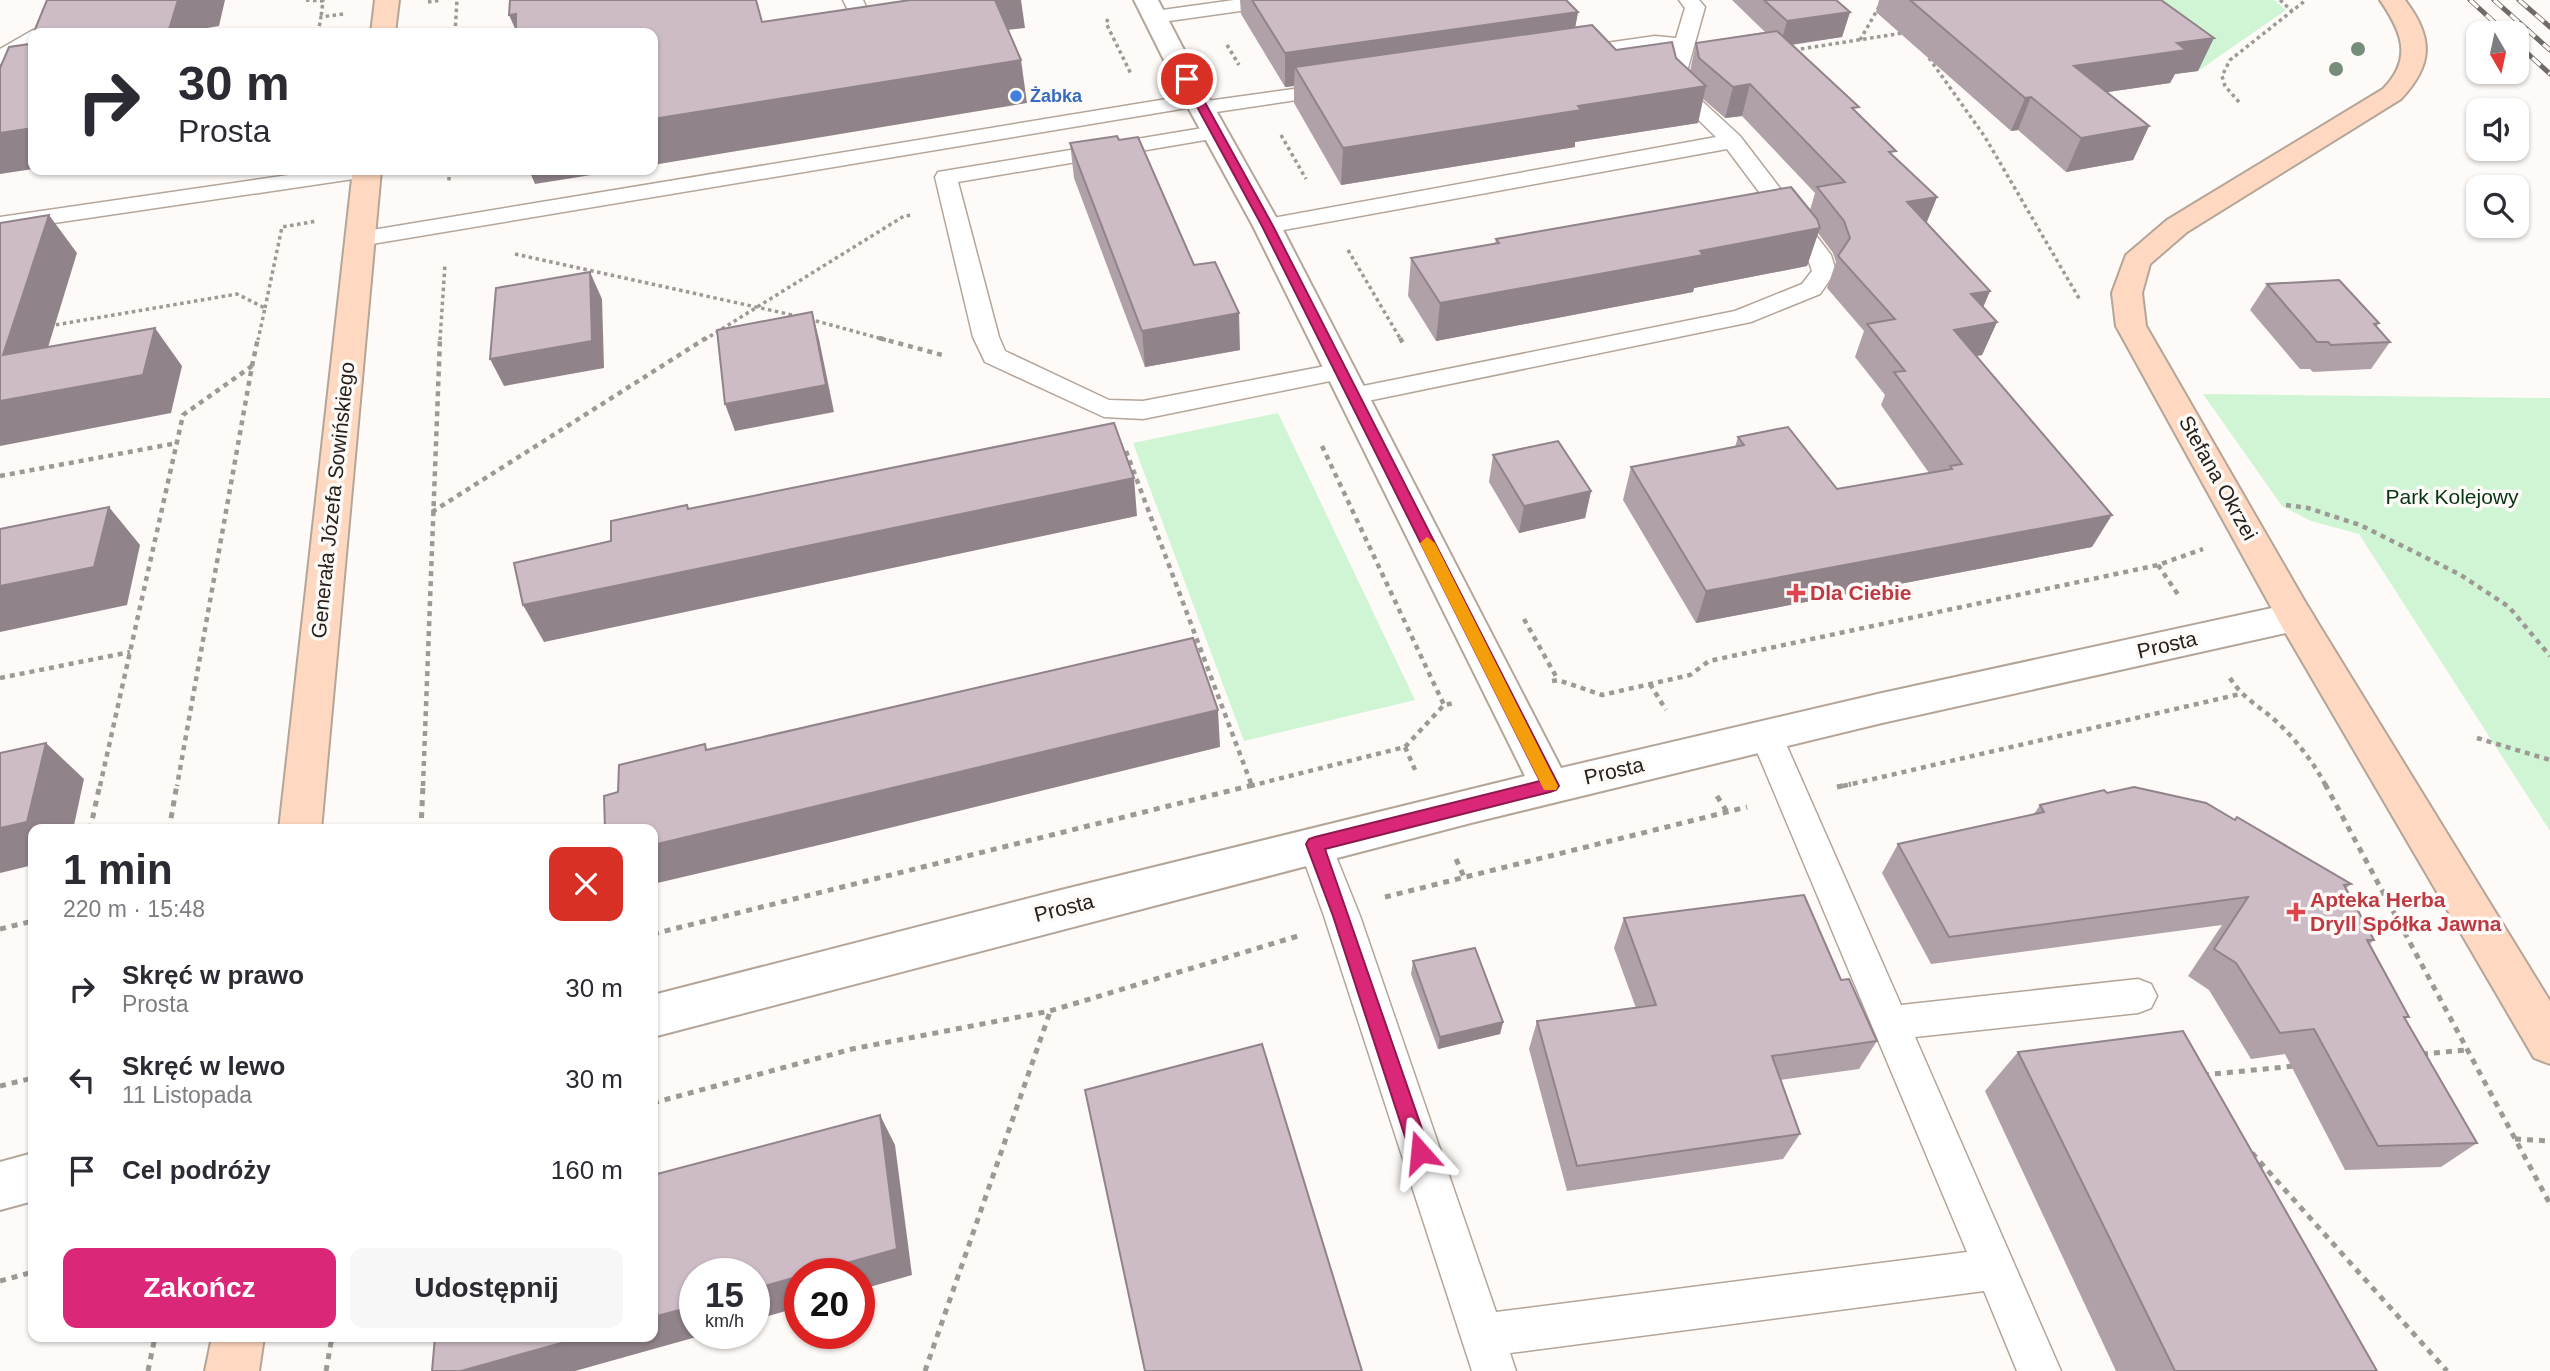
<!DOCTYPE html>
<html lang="pl">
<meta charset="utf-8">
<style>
body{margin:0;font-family:Helvetica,sans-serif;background:#f7f7f7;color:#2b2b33;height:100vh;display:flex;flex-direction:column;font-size:26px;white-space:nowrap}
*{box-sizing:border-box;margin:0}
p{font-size:23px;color:#7c7c81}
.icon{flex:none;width:38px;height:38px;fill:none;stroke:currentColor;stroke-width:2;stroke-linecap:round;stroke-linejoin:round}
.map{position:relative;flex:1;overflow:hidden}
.details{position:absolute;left:28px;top:824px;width:630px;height:518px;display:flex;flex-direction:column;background:#fff;border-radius:14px;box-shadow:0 2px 5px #0004}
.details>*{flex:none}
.top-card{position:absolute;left:28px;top:28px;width:630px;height:147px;border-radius:14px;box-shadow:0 2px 5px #0004;background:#fff;color:#2b2b33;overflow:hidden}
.needle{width:46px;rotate:171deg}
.buttons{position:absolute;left:2466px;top:21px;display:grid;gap:14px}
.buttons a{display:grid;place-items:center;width:63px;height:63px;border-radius:14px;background:#fff;box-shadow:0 2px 5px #0004;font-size:35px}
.speed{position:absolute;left:679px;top:1258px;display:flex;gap:14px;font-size:35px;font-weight:700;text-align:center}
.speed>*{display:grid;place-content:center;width:91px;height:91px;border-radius:50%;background:#fff;box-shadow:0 2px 5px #0004;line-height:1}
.speed small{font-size:18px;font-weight:400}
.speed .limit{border:10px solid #d22;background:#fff;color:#111}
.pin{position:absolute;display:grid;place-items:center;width:60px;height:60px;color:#fff;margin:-30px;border:4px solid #fff;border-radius:50%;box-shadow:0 2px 7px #0007}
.me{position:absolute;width:77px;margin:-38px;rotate:342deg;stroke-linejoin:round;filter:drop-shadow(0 0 5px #0008)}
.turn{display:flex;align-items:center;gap:24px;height:147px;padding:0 35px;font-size:32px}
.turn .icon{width:91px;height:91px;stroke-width:2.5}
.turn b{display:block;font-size:49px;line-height:60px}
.round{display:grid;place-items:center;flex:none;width:74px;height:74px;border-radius:14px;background:#f7f7f7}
.headline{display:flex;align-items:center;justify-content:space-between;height:119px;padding:0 35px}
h1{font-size:42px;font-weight:700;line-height:52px}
.primary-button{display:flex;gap:14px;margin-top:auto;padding:14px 35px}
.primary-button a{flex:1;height:80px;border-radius:14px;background:#db2777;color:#fff;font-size:28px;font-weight:700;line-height:80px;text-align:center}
.primary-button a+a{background:#f7f7f7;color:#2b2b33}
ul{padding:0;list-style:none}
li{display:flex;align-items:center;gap:21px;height:91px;padding:0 35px}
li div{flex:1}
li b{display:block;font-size:26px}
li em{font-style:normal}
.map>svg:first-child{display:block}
</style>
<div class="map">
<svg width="2550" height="1371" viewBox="0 0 2550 1371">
<rect width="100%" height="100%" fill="#fdfaf7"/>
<g fill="#cff5d4">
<path d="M2044,0h230l12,10 -88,61 -46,-34 -126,60 -46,7 -60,-87z"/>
<path d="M2203,394l347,4v433l-191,-297 -48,-13 -29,-15z"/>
<path d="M1278,413l137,287 -171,41 -111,-298z"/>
</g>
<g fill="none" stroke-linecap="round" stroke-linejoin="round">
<defs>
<g id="lane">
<path d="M843,0h20l4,9 62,-9h49l-10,6 -108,16 -7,-2z"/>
<path d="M1234,0h51l-10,6 -120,17 -10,-6 10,-6z"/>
<path d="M1679,0h20l6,7 -19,68 4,15 50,46 91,119 5,16 -16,23 -69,28 -398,82 -9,-2 -4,-6 4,-6 9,-2 382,-77 67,-27 10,-13 -5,-15 -80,-107 -460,84 -8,-2 -4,-5 4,-5 8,-2 449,-82 -46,-45 -4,-17 7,-25 -18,-2 -84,12 -7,-2 -3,-4 3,-4 7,-2 84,-12 21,2 9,-30z"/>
<path d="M33,30l8,3h-8v12l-33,19v-15z"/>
<path d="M1337,83l7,2 3,4 -3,4 -141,21 -7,-2 -3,-5 -833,139 -8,-2 -4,-5 4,-5 8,-2 837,-138 7,2 3,5z"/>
<path d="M1215,126l8,1 3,5 -3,5 -265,45 41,155 6,14 104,49 34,1 198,-38 9,2 4,6 -4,6 -207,42 -39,-2 -119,-55 -12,-25 -38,-160 3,-5z"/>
<path d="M323,170h55l-3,5 -8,2 -367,54v-14z"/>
<path d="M1766,722l11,4 5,9 119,270 237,-26 13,5 6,12 -6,12 -13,5 -223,24 146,334h-44l-33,-80 -474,62 6,18h-44l-148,-455 -26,-72 5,-10 12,-4 12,4 33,82 136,396 471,-60 -217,-517 5,-9z"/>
</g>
<g id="street">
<path d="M1134,0h24l52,100 71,126 280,542 321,-75 413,-90 13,4 6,10 -6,10 -13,4 -413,92 -411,100 -818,214v-42l408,-105 464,-114 -272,-550 -69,-126z"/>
<path d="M33,1153v48l-33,9v-48z"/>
</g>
<g id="secondary">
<path d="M375,0h24l-4,33h-24z"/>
<path d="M2380,0h25c29,38 28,65 -4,99l-214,133 -37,32 -8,29 4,33 162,281 242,394v63l-16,-6 -252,-431 -166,-301 -4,-33 14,-38 41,-35 216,-131c30,-31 19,-57 -3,-89z"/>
<path d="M353,170h28l-60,660h-42z"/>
<path d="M212,1337h52l-5,34h-54z"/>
</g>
</defs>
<use href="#lane" stroke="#b4a599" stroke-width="3"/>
<use href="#street" stroke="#b4a599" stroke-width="4"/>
<use href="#secondary" stroke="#b4a599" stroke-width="4"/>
<g stroke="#9d9995" stroke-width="3.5" stroke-dasharray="3.5 3.5" stroke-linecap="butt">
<path d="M306,0l17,1 -2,16"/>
<path d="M2280,0l12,11"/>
<path d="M428,2l13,-2"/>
<path d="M1108,19l-2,4 25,51"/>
<path d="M318,33l3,-16 22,-3"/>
<path d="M455,33l2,-33"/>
<path d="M1860,40l23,-40"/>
<path d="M1227,45l12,20"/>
<path d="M1794,50l109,-17"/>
<path d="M1929,58l56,79 95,163"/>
<path d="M2239,102l-14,-16 -3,-10 8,-16 76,-60"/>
<path d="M1281,135l25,44"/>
<path d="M449,170v14"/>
<path d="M1348,250l53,90"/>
<path d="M515,254l282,62"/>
<path d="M265,308l17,-81 35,-6"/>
<path d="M809,319l77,21"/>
<path d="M49,326l188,-32 28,14 -7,32"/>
<path d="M440,340l5,-76"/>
<path d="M704,340l200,-124 8,-1"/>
</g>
<g stroke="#9d9995" stroke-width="4.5" stroke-dasharray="5 5" stroke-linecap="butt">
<path d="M879,338l67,18"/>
<path d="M1400,338l4,7"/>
<path d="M252,366l6,-28"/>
<path d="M1322,446l122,259"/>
<path d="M1126,451l126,335"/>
<path d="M0,476l177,-33"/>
<path d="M2286,505l22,3 52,17 99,49 50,33 41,49"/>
<path d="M432,512l274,-174"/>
<path d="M2158,565l21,31"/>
<path d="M1524,619l34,61"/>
<path d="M0,678l130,-26"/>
<path d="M2230,678c13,21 31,29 48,45 19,18 36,40 48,63"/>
<path d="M1552,681l6,-1 44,15 88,-20 19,-14 449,-96 45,-16"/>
<path d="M1650,684l16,26"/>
<path d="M2477,738l73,22"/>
<path d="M1405,747l11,25"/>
<path d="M100,786l83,-371 69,-49 -75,420"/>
<path d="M423,786l17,-448"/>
<path d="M1250,786l155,-39 39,-42 10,-2"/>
<path d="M1843,786l397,-92"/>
</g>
<g stroke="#9d9995" stroke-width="5" stroke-dasharray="6 6" stroke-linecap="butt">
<path d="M2325,784l225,420"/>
<path d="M1837,787l14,-3"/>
<path d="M1717,796l10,16"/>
<path d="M90,830l10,-46"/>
<path d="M169,830l8,-46"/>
<path d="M421,830l2,-46"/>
<path d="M1456,859l8,18"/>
<path d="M1385,897l362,-90"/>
<path d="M0,929l33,-8"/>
<path d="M653,934l604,-150"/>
<path d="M2422,1054l45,-4"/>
<path d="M2203,1075l92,-9"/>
<path d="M0,1086l33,-8"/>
<path d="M653,1103l199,-54 198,-38 248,-75"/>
<path d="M2515,1139l35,2"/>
<path d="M2252,1153l195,218"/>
<path d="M0,1281l33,-9"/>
<path d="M148,1371l7,-34"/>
<path d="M326,1371l6,-34"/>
<path d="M925,1371l125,-359"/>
</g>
<use href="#lane" fill="#fff" fill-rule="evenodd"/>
<use href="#street" fill="#fff" fill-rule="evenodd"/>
<use href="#secondary" fill="#fed8c0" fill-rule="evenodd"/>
<defs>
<g id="rail">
<path d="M2470,0l36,33"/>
<path d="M2494,0l56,50"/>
<path d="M2519,0l31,27"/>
<path d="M2516,43l34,31"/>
</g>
</defs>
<use href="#rail" stroke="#706b67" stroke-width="5"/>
<use href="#rail" stroke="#fdfaf7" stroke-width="3.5" stroke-dasharray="11" stroke-linecap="butt"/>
</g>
<g fill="#758d79">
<circle cx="2358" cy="49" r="7"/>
<circle cx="2336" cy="69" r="7"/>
</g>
<g fill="#b0a1a9">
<path d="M1240,0h326l12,12 -3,15 41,23 60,8 14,13 6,-28 69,-11 -33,-32h104l14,12 -8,25 -50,8 65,68 37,44 43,40 -11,26 64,68 -7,16 14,15 -15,33 -5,1 115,191 -396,76 -73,-123 8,-33 104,-20 3,-10 99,52 92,-16 -48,-68 4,-10 -30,-38 9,-26 -37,-43 9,-26 -3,-9 -15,-20 -11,33 -113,22 -1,4 -257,49 -28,-45 3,-38 84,-14 1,-5 314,-29 5,-17 -73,-77 -17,2 -22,-19 -5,24 -123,19v5l-234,38 -47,-82v-17l-9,1 -44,-73z"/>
<path d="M1879,0h282l37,71 -23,3 -5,9 -63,9 42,34 -16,34 -67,12 -48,-42 -7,1 -135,-119z"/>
<path d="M1119,140l75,125 46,85 -95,17 -71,-189 -4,-35z"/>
<path d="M2267,284l112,39 -3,4 14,15 -19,27 -58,3 -3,-3h-10l-50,-59z"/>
<path d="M1493,455l98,36 -6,27 -66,15 -30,-51z"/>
<path d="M2107,793l127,27 117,64 -5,4 28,52 -4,4 39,73 -4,2 72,124 -36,24 -96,3 -60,-116 -34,5 -42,-69 -21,-14 34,-51 -291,39 -49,-91 16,-29 136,-30 6,-9z"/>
<path d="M1624,918l217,62 36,61 -18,28 -79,11 20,54 -17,25 -216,32 -38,-142 8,-28 99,-13 -22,-60z"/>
<path d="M1413,961l90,61 -3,12 -62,15 -27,-75z"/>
<path d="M2018,1052l359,319h-261l-131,-280z"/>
</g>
<g fill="#90838a">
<path d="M178,0h47l-6,26 -18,3 -2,4h-31z"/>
<path d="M992,0h29l4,28 -28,3z"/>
<path d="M1578,12l-6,33 -277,22 -1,19 -9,1v-34z"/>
<path d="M1850,12l-8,25 -62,9 7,-25z"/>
<path d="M516,14l1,19 -8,-18z"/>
<path d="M2214,38l-16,33 -23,3 -5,9 -110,16 14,-33 103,-23z"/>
<path d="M1021,60l6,43 -374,62v-46z"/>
<path d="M1750,84l-8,32 -17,2 8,-31z"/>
<path d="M1706,86l-8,37 -123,19v5l-234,38 2,-37 235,-42z"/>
<path d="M2031,97l-13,33 -7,1 14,-33z"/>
<path d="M2149,126l-16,34 -67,12 15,-34z"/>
<path d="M33,128v41l-33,5v-41z"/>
<path d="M529,170h93l-87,14z"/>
<path d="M1937,197l-13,32 -17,-27z"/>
<path d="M49,215l28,38 -43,140 -31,-38z"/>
<path d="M1820,228l-13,38 -113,22 -1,4 -257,49 4,-38 260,-52z"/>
<path d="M590,272l12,27 2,69 -100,18 -14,-27z"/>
<path d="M1990,291l-14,33 -5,-30z"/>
<path d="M812,312l7,27 15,73 -99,19 -10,-27z"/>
<path d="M1239,313l1,37 -95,17 -3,-36z"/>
<path d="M1997,322l-15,33 -42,7 14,-32z"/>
<path d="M155,328l27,38 -11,47 -171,33v-45z"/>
<path d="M1134,478l3,38 -593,126 -21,-37z"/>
<path d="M1591,491l-6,27 -66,15 5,-27z"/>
<path d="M109,507l31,38 -13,60 -127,27v-46z"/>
<path d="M2112,515l-20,32 -396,76 10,-32z"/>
<path d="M1218,710l2,37 -384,94 -183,43v-39z"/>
<path d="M46,743l38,36 -11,51h-40v35l-33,8v-45z"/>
<path d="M1503,1022l-3,12 -62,15 2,-12z"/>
<path d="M880,1115l15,30 17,130 -53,15v-16h-52z"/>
<path d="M800,1276v31l-46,13v-31z"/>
<path d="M695,1306v28h12l-132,37h-114l122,-34h70v-20z"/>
</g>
<g fill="#cdbbc5" stroke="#90838a" stroke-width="2">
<path d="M47,0h131l-10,33h-135v95l-33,5v-65l9,-21 20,-3z"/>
<path d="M510,0h246l6,22 148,-22h85l26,60 -368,59v-86h-137v-19l-7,1z"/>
<path d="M1252,0h314l12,12 -293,41z"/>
<path d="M1764,0h72l14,12 -63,9z"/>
<path d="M1910,0h251l53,38 -37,5 9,7 -112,16 75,60 -68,12 -50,-41 -6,1z"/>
<path d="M1592,25l24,25 56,-8 4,16 30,28 -128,20 3,4 -238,38 -48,-81z"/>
<path d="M1777,31l82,76 -7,1 44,43 -7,1 48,45 -30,5 83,89 -19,3 26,28 -43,8 158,185 -406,76 -75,-124 113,-22 -6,-8 50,-10 49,62 115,-20 -2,-3 12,-2 -68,-92 11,-1 -38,-47 28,-5 -57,-63 12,-18 -6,-17 -27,-34 28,-5 -95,-98 -17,3 -34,-29 -3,-15z"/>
<path d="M1117,136l2,4 19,-3 56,128 21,-3 24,51 -97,18 -72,-188z"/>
<path d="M1791,187l26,32 3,9 -120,23 3,4 -263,48 -29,-45 88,-15 -3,-4z"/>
<path d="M49,215l-46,140 152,-27 -12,47 -143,26v-178z"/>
<path d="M590,272l2,69 -102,18 6,-71z"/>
<path d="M2339,280l40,43 -5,1 16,18 -59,3 -3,-3h-11l-50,-58z"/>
<path d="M812,312l14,73 -101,19 -8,-74z"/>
<path d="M1114,423l20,55 -611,127 -9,-42 97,-22v-20l76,-16 1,4z"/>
<path d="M1558,441l33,50 -67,15 -31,-51z"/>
<path d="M109,507l-15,60 -94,19v-57z"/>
<path d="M1193,638l25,72 -397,95 -168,40v-15h-48l-1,-34 14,-4 1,-27 86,-21 1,6z"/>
<path d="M46,743l-19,79 -27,6v-75z"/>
<path d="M2134,787l72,16 29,17 2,-3 114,67 -7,1 30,55h-7l42,77h-5l73,126 -99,3 -64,-117 -34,4 -44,-70 -22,-14 34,-52 -299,40 -51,-93 146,-32 -4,-7 64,-15 3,3z"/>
<path d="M1804,895l37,85 8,-1 28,62 -105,15 28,78 -223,32 -40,-145 119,-16 -32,-87z"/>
<path d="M1475,948l28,74 -63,15 -27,-76z"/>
<path d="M2183,1031l194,340h-202l-157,-319z"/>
<path d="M1262,1044l100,327h-217l-60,-281z"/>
<path d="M880,1115l17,134 -90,25h-7v2l-46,13v-15h-59v32l-42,11v-142z"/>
<path d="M435,1337h148l-122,34h-29z"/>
</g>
<path fill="#db2777" stroke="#8e194d" stroke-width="2" d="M1187,76l5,3 81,147 286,560 -3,4 -6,2 -225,57 105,303 -3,7 -7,3 -7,-3 -3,-7 -77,-236 -27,-72 3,-5 6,-2 225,-56 -278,-555 -80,-147z"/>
<path fill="#f59e0b" d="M1427,537l8,6 123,243 -2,4h-12l-2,-4 -122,-243z"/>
<circle fill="#3f7fe0" stroke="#fdfaf7" stroke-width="2.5" cx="1016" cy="96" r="7"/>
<g fill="#e0444e" stroke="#fdfaf7" stroke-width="2.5">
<path d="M1792.5 582.5h7v7h7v7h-7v7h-7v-7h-7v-7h7z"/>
<path d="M2292.5 901.5h7v7h7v7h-7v7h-7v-7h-7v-7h7z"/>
</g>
<g text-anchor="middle" stroke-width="7" stroke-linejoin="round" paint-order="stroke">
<g font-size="18" font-weight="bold" fill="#366cbe" stroke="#fdfaf7" text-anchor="start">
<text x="1030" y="102">Żabka</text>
</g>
<g font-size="21" fill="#26201b" stroke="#fdfaf7">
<text transform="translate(2218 478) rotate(61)" y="7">Stefana Okrzei</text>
<text transform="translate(333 500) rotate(-84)" y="7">Generała Józefa Sowińskiego</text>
<text transform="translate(2167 645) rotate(-13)" y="7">Prosta</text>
<text transform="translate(1614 771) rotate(-13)" y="7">Prosta</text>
<text transform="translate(1064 908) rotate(-14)" y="7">Prosta</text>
</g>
<g font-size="21" fill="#063312" stroke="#fdfaf7">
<text x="2452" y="504">Park Kolejowy</text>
</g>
<g font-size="21" font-weight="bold" fill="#be3a42" stroke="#fdfaf7" text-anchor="start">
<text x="1810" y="600">Dla Ciebie</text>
<text x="2310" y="907">Apteka Herba<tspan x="2310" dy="24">Dryll Spółka Jawna</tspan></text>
</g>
</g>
</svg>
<div class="buttons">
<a><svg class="needle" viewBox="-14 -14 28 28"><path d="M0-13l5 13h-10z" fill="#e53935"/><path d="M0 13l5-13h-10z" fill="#7c7c81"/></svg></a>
<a><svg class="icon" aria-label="sound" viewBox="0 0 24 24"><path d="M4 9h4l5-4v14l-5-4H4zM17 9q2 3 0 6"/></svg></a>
<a><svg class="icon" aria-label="search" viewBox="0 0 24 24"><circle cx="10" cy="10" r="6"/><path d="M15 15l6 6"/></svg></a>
</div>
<div class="speed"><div>15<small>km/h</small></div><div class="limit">20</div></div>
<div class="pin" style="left:1187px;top:79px;background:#d93025"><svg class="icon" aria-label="arrive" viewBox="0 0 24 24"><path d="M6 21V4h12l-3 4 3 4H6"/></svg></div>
<svg class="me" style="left:1420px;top:1152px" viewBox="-20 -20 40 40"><path d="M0-17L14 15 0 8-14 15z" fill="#db2777" stroke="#fff" stroke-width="4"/></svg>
<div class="top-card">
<div class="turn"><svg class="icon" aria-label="right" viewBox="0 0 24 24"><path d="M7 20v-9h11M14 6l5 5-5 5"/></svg><div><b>30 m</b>Prosta</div></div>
</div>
<section class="details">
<div class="headline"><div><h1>1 min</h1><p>220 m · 15:48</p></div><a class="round" style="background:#d93025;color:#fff"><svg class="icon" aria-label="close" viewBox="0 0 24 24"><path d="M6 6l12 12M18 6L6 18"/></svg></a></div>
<ul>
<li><svg class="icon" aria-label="right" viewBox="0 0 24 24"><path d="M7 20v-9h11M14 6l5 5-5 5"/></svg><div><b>Skręć w prawo</b><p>Prosta</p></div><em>30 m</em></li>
<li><svg class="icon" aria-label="left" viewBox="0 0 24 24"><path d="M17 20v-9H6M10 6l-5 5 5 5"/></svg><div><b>Skręć w lewo</b><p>11 Listopada</p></div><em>30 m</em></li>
<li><svg class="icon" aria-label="arrive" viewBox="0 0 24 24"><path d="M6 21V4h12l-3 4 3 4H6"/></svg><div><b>Cel podróży</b></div><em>160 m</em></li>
</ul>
<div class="primary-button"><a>Zakończ</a><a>Udostępnij</a></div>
</section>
</div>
